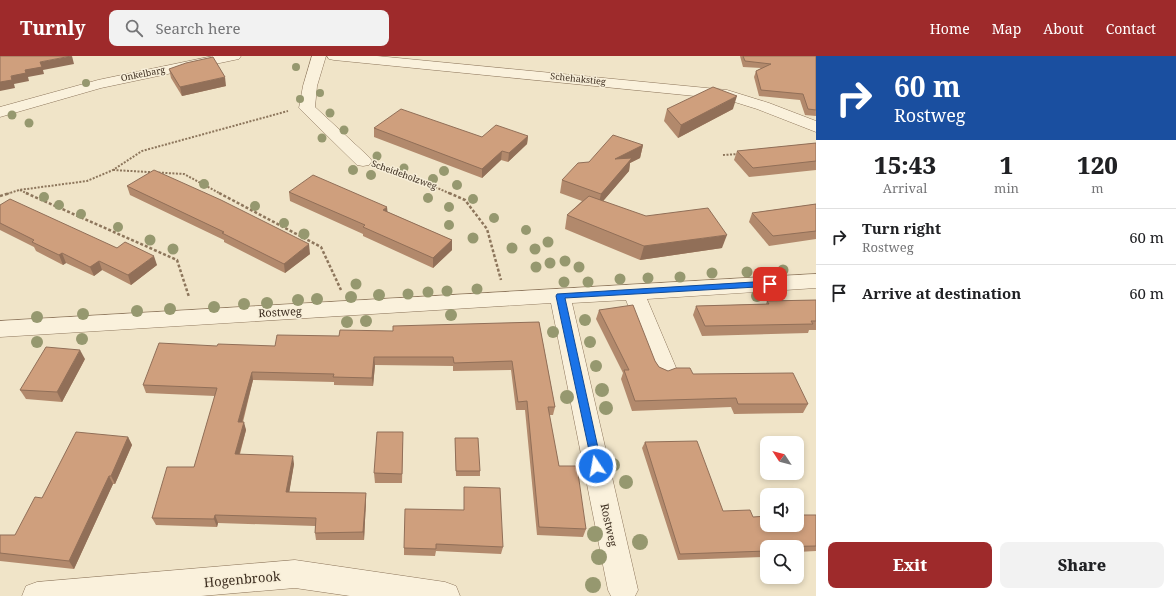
<!DOCTYPE html>
<style>
body{margin:0;font-family:"Noto Serif",serif;background:#f2f2f2;color:#202124;height:100vh;display:flex;flex-direction:column;font-size:15px;white-space:nowrap}
*{box-sizing:border-box;margin:0}
p{font-size:13px;color:#757577}
.icon{flex:none;width:22px;height:22px;fill:none;stroke:currentColor;stroke-width:2;stroke-linecap:round;stroke-linejoin:round}
.map{position:relative;flex:1;overflow:hidden}
.drawer{display:flex;flex-direction:column;background:#fff;width:360px}
.drawer>*{flex:none}
.banner{background:#1a4fa0;color:#fff;overflow:hidden}
.needle{width:26px;rotate:306deg}
.fabs{position:absolute;left:760px;top:380px;display:grid;gap:8px}
.fabs a{display:grid;place-items:center;width:44px;height:44px;border-radius:8px;background:#fff;box-shadow:0 2px 6px #0003;font-size:20px}
.pin{position:absolute;display:grid;place-items:center;width:34px;height:34px;color:#fff;margin:-17px;border-radius:8px;box-shadow:0 2px 6px #0006}
.me{position:absolute;width:44px;margin:-22px;rotate:348deg;stroke-linejoin:round;filter:drop-shadow(0 0 3px #0008)}
.turn{display:flex;align-items:center;gap:14px;height:84px;padding:0 12px;font-size:18px}
.turn .icon{width:52px;height:52px;stroke-width:2.5}
.turn b{display:block;font-size:28px;line-height:34px}
.eta{display:flex;justify-content:space-evenly;align-items:center;height:68px;text-align:center}
.eta b{font-size:24px;font-weight:800;line-height:28px}
.button{display:flex;gap:8px;margin-top:auto;padding:8px 12px}
.button a{flex:1;height:46px;border-radius:8px;background:#9e2a2b;color:#fff;font-size:16px;font-weight:800;line-height:46px;text-align:center}
.button a+a{background:#f2f2f2;color:#202124}
ul{padding:0;list-style:none}
li{display:flex;align-items:center;gap:12px;height:56px;padding:0 12px;border-top:1px solid #e0e0e0}
li div{flex:1}
li b{display:block;font-size:15px}
li em{font-style:normal}
header{display:flex;align-items:center;gap:24px;box-sizing:border-box;height:56px;padding:0 20px;background:#9e2a2b;color:#fff}
header strong{font-size:19px}
nav{display:flex;gap:22px;margin-inline-start:auto;font-size:14px}
.search{width:280px;height:36px;background:#f2f2f2;display:flex;align-items:center;gap:10px;box-sizing:border-box;padding:0 14px;border-radius:8px;color:#757577;font-size:15px}
main{display:flex;flex:1;min-height:0}
.map>svg:first-child{display:block}
</style>
<header>
<strong>Turnly</strong>
<div class="search"><svg class="icon" aria-label="search" viewBox="0 0 24 24"><circle cx="10" cy="10" r="6"/><path d="M15 15l6 6"/></svg>Search here</div>
<nav><a>Home</a><a>Map</a><a>About</a><a>Contact</a></nav>
</header>
<main>
<div class="map">
<svg width="816" height="540" viewBox="0 0 816 540">
<rect width="100%" height="100%" fill="#f0e4c8"/>
<g fill="none" stroke-linecap="round" stroke-linejoin="round">
<defs>
<g id="minor">
<path d="M213,0h28l-2,3 -5,1 -133,28 -101,29v-10l98,-27z"/>
<path d="M312,0h14l-9,30 -2,21 54,50 3,4 -3,4 -6,1 -6,-1 -58,-57 4,-22z"/>
<path d="M327,0h50l350,34 42,13 47,18v11l-59,-23 -32,-10 -391,-39 -5,-1z"/>
<path d="M816,218v14l-169,11 30,71 -4,6 -8,3 -8,-3 -4,-6 -27,-70 -54,3 66,287 -3,6h-24l-3,-6 -57,-287 -551,34v-16z"/>
<path d="M295,504l150,22 11,4 4,10h-110l-55,-8 -94,8h-179l4,-10 11,-4z"/>
</g>
</defs>
<use href="#minor" stroke="#8d765c" stroke-width="1"/>
<g stroke="#8d765c" stroke-width="2" stroke-dasharray="2 1.5" stroke-linecap="butt">
<path d="M723,99l16,-1"/>
<path d="M383,111l23,7 45,20"/>
<path d="M113,114l71,4 37,20"/>
<path d="M20,134l8,4"/>
<path d="M7,138l12,-4 68,-9 26,-11 29,-19 146,-40"/>
</g>
<g stroke="#8d765c" stroke-width="2.5" stroke-dasharray="3 2" stroke-linecap="butt">
<path d="M26,137l151,67 12,37"/>
<path d="M219,137l102,54 20,43"/>
<path d="M449,137l16,7 22,29 14,51"/>
<path d="M0,140l10,-3"/>
</g>
<use href="#minor" fill="#faf1dc" fill-rule="evenodd"/>
</g>
<g fill="#96986f">
<circle cx="296" cy="11" r="4"/>
<circle cx="86" cy="27" r="4"/>
<circle cx="320" cy="37" r="4"/>
<circle cx="300" cy="43" r="4"/>
<circle cx="330" cy="57" r="4.5"/>
<circle cx="12" cy="59" r="4.5"/>
<circle cx="29" cy="67" r="4.5"/>
<circle cx="344" cy="74" r="4.5"/>
<circle cx="322" cy="82" r="4.5"/>
<circle cx="377" cy="100" r="4.5"/>
<circle cx="404" cy="112" r="4.5"/>
<circle cx="353" cy="114" r="5"/>
<circle cx="444" cy="115" r="5"/>
<circle cx="371" cy="119" r="5"/>
<circle cx="433" cy="123" r="5"/>
<circle cx="204" cy="128" r="5"/>
<circle cx="457" cy="129" r="5"/>
<circle cx="44" cy="141" r="5"/>
<circle cx="428" cy="142" r="5"/>
<circle cx="473" cy="143" r="5"/>
<circle cx="59" cy="149" r="5"/>
<circle cx="255" cy="150" r="5"/>
<circle cx="449" cy="151" r="5"/>
<circle cx="81" cy="158" r="5"/>
<circle cx="494" cy="162" r="5"/>
<circle cx="284" cy="167" r="5"/>
<circle cx="449" cy="169" r="5"/>
<circle cx="118" cy="171" r="5"/>
<circle cx="526" cy="174" r="5"/>
<circle cx="304" cy="178" r="5.5"/>
<circle cx="473" cy="182" r="5.5"/>
<circle cx="150" cy="184" r="5.5"/>
<circle cx="548" cy="186" r="5.5"/>
<circle cx="512" cy="192" r="5.5"/>
<circle cx="173" cy="193" r="5.5"/>
<circle cx="535" cy="193" r="5.5"/>
<circle cx="565" cy="205" r="5.5"/>
<circle cx="550" cy="207" r="5.5"/>
<circle cx="536" cy="211" r="5.5"/>
<circle cx="579" cy="211" r="5.5"/>
<circle cx="783" cy="214" r="5.5"/>
<circle cx="747" cy="216" r="5.5"/>
<circle cx="712" cy="217" r="5.5"/>
<circle cx="680" cy="221" r="5.5"/>
<circle cx="648" cy="222" r="5.5"/>
<circle cx="620" cy="223" r="5.5"/>
<circle cx="564" cy="226" r="5.5"/>
<circle cx="588" cy="226" r="5.5"/>
<circle cx="356" cy="228" r="5.5"/>
<circle cx="477" cy="233" r="5.5"/>
<circle cx="447" cy="235" r="5.5"/>
<circle cx="428" cy="236" r="5.5"/>
<circle cx="408" cy="238" r="5.5"/>
<circle cx="379" cy="239" r="6"/>
<circle cx="757" cy="240" r="6"/>
<circle cx="351" cy="241" r="6"/>
<circle cx="317" cy="243" r="6"/>
<circle cx="298" cy="244" r="6"/>
<circle cx="267" cy="247" r="6"/>
<circle cx="244" cy="248" r="6"/>
<circle cx="214" cy="251" r="6"/>
<circle cx="170" cy="253" r="6"/>
<circle cx="137" cy="255" r="6"/>
<circle cx="83" cy="258" r="6"/>
<circle cx="451" cy="259" r="6"/>
<circle cx="37" cy="261" r="6"/>
<circle cx="585" cy="264" r="6"/>
<circle cx="366" cy="265" r="6"/>
<circle cx="347" cy="266" r="6"/>
<circle cx="553" cy="276" r="6"/>
<circle cx="82" cy="283" r="6"/>
<circle cx="37" cy="286" r="6"/>
<circle cx="590" cy="286" r="6"/>
<circle cx="596" cy="310" r="6"/>
<circle cx="602" cy="334" r="7"/>
<circle cx="567" cy="341" r="7"/>
<circle cx="606" cy="352" r="7"/>
<circle cx="613" cy="409" r="7"/>
<circle cx="626" cy="426" r="7"/>
<circle cx="595" cy="478" r="8"/>
<circle cx="640" cy="486" r="8"/>
<circle cx="599" cy="501" r="8"/>
<circle cx="593" cy="529" r="8"/>
</g>
<g fill="#b2896c">
<path d="M740,0h76v60l-11,-1 -5,-15 -41,-4 -5,-19 2,-6 5,-3 -18,-1z"/>
<path d="M169,13l57,17 -44,10 -11,-18z"/>
<path d="M667,53h66l-55,29 -14,-17z"/>
<path d="M374,72l108,9 46,-1 -1,8 -19,18 -7,-2 -19,18 -108,-41z"/>
<path d="M816,87v27l-67,7 -15,-17 3,-9z"/>
<path d="M643,89l-3,13 -10,5 -1,8 -26,30 119,47 -82,12 -75,-31 2,-14 15,-14 -22,-8 2,-13 27,-18z"/>
<path d="M127,130l183,68 -25,19 -61,-31v-2l-94,-45z"/>
<path d="M289,136l99,20 64,28v10l-19,18 -70,-32v-2l-73,-33z"/>
<path d="M816,148v35l-47,7 -20,-24 3,-9z"/>
<path d="M0,149l117,43 40,17 -26,20 -29,-15 -8,6 -28,-13 -3,2 -27,-14 -2,-4 -34,-17z"/>
<path d="M816,244v30h-7l-1,3 -106,3 -9,-21 3,-9 70,-2 1,-3z"/>
<path d="M599,254l56,51 4,6 9,4 25,3 115,30 -5,9 -69,1 -3,-7 -99,4 -11,-32 2,-6 -27,-54z"/>
<path d="M539,266l16,85 -2,8h-4l10,51 27,63 -3,8 -46,-2 -12,-125h-9l-5,-40 -58,1v-5l-78,-1 -2,21 -39,-1v-3l-81,-2 -10,42 3,8 -6,24 54,10 -5,28 77,1v8l-2,39h-48l-1,-7v-7l-97,-3 -1,4 -61,-2 -4,-7 42,-51 21,-71 -69,-3 -3,-8 74,-39h58l64,-10 54,-5z"/>
<path d="M85,303l-23,43 -36,-3 -6,-9z"/>
<path d="M128,381l4,8 -17,39h-2l-39,85 -74,-8v-26h15l27,-37z"/>
<path d="M455,382l25,33v5h-24z"/>
<path d="M403,386l-1,41h-27l-1,-10z"/>
<path d="M645,386l78,69 30,6 63,-2v36l-19,1v-5h-30v6h-1l-3,4 -85,3 -36,-112z"/>
<path d="M464,431l39,60 -2,7 -65,-3 -1,5 -31,-1v-7l60,-38z"/>
</g>
<g fill="#916f58">
<path d="M72,0l2,8 -31,6 1,4 -16,3 1,4 -15,3 1,4 -15,3v-9l40,-20z"/>
<path d="M225,21l1,9 -44,10 -2,-9z"/>
<path d="M737,40l-4,13 -55,29 3,-13z"/>
<path d="M528,80l-1,8 -19,18 1,-9z"/>
<path d="M643,89l-3,13 -10,5 -1,8 -31,36 3,-13 14,-35z"/>
<path d="M502,95l-1,9 -19,18v-9z"/>
<path d="M387,151l1,9 -5,-6z"/>
<path d="M727,179l-5,13 -82,12 4,-14z"/>
<path d="M452,184v10l-19,18v-10z"/>
<path d="M309,188l1,10 -25,19 -1,-9z"/>
<path d="M62,197l4,10 -3,2 -4,-10z"/>
<path d="M154,200l3,9 -26,20 -3,-10z"/>
<path d="M99,205l3,9 -8,6 -4,-9z"/>
<path d="M80,294l5,9 -23,43 -5,-10z"/>
<path d="M374,301l1,8 -2,21 -1,-8z"/>
<path d="M252,316l1,8 -13,50 -2,-8z"/>
<path d="M244,366l2,8 -9,32 -2,-8z"/>
<path d="M128,381l4,8 -17,39 -4,-8z"/>
<path d="M293,400l1,8 -6,36 -2,-8z"/>
<path d="M109,420l4,8 -39,85 -5,-8z"/>
<path d="M366,437v8l-2,39 -1,-8z"/>
<path d="M215,459l3,8 -1,4 -3,-8z"/>
</g>
<g fill="#cf9f7d" stroke="#916f58">
<path d="M0,0h71l-31,6 2,5 -17,3 1,3 -15,3 1,4 -12,2z"/>
<path d="M743,0h73v54l-8,-1 -5,-15 -42,-4 -5,-19 15,-7 -26,-3z"/>
<path d="M213,1l12,20 -45,10 -11,-18 17,-6z"/>
<path d="M713,31l24,9 -56,29 -14,-16z"/>
<path d="M401,53l81,28 14,-12 32,11 -19,17 -7,-2 -20,18 -108,-41z"/>
<path d="M613,79l30,10 -28,14 17,-1 -31,36 -39,-14 16,-17 11,-1z"/>
<path d="M816,87v18l-63,7 -16,-17z"/>
<path d="M154,114l67,30 88,44 -25,20 -62,-31 2,-1 -97,-46z"/>
<path d="M313,119l74,32 -4,3 69,30 -19,18 -70,-31 2,-2 -76,-33z"/>
<path d="M589,140l57,20 62,-8 19,27 -83,11 -77,-31z"/>
<path d="M10,143l107,49 8,-6 29,14 -26,19 -29,-14 -9,6 -28,-14 -3,2 -27,-13 2,-2 -34,-17v-18z"/>
<path d="M816,148v27l-43,5 -21,-23z"/>
<path d="M816,244v21h-5l2,3 -108,2 -9,-20 73,-2 -2,-3z"/>
<path d="M633,249l22,56 4,6 9,4 8,-3h14l3,6 100,-1 15,31h-70l-2,-6 -101,3 -11,-31h5l-30,-60z"/>
<path d="M539,266l16,85h-7l11,59h18l9,63 -47,-2 -12,-126 -9,1 -6,-41 -58,2 -1,-6h-79l-2,21 -39,-1 1,-3 -82,-2 -14,50h6l-9,32 58,2 -7,36 80,1 -3,39 -48,1 1,-15 -101,-3 -1,4 -62,-1 15,-51h27l23,-79 -74,-3 16,-42 58,3 1,-2 57,2 2,-11 62,1 1,-6 53,1v-5z"/>
<path d="M46,291l34,3 -23,42 -37,-2z"/>
<path d="M76,376l52,5 -17,39h-2l-40,85 -69,-8v-18h15l20,-38 7,1z"/>
<path d="M377,376h26l-1,42 -28,-1z"/>
<path d="M455,382h23l2,33h-24z"/>
<path d="M697,385l26,70 27,-1 3,7 14,-1v9h30v-10h19v31l-49,1h-2l2,4 -87,3 -35,-112z"/>
<path d="M464,431l36,1 3,59 -67,-3v5l-32,-1 1,-39 59,1z"/>
</g>
<path fill="#1a73e8" stroke="#114b97" d="M770,225l4,1v4l-209,12 37,168 -2,3h-7l-37,-173 1,-2z"/>
<g text-anchor="middle" stroke-width="3" stroke-linejoin="round" paint-order="stroke">
<g font-size="9" fill="#3d2e20" stroke="#f7eed8">
<text transform="translate(143 18) rotate(-11)" y="3">Onkelbarg</text>
<text transform="translate(578 23) rotate(6)" y="3">Schehakstieg</text>
<text transform="translate(404 119) rotate(20)" y="3">Scheideholzweg</text>
</g>
<g font-size="11" fill="#3d2e20" stroke="#f7eed8">
<text transform="translate(280 256) rotate(-3)" y="4">Rostweg</text>
<text transform="translate(609 469) rotate(78)" y="4">Rostweg</text>
</g>
<g font-size="13" fill="#3d2e20" stroke="#f7eed8">
<text transform="translate(242 523) rotate(-5)" y="5">Hogenbrook</text>
</g>
</g>
</svg>
<div class="fabs">
<a><svg class="needle" viewBox="-14 -14 28 28"><path d="M0-13l5 13h-10z" fill="#e53935"/><path d="M0 13l5-13h-10z" fill="#757577"/></svg></a>
<a><svg class="icon" aria-label="sound" viewBox="0 0 24 24"><path d="M4 9h4l5-4v14l-5-4H4zM17 9q2 3 0 6"/></svg></a>
<a><svg class="icon" aria-label="search" viewBox="0 0 24 24"><circle cx="10" cy="10" r="6"/><path d="M15 15l6 6"/></svg></a>
</div>
<div class="pin" style="left:770px;top:228px;background:#d93025"><svg class="icon" aria-label="arrive" viewBox="0 0 24 24"><path d="M6 21V4h12l-3 4 3 4H6"/></svg></div>
<svg class="me" style="left:596px;top:410px" viewBox="-20 -20 40 40"><circle r="17" fill="#1a73e8" stroke="#fff" stroke-width="3"/><path d="M0-11L8 9 0 5-8 9z" fill="#fff"/></svg>
</div>
<section class="drawer">
<div class="banner">
<div class="turn"><svg class="icon" aria-label="right" viewBox="0 0 24 24"><path d="M7 20v-9h11M14 6l5 5-5 5"/></svg><div><b>60 m</b>Rostweg</div></div>
</div>
<div class="eta">
<div><b>15:43</b><p>Arrival</p></div>
<div><b>1</b><p>min</p></div>
<div><b>120</b><p>m</p></div>
</div>
<ul>
<li><svg class="icon" aria-label="right" viewBox="0 0 24 24"><path d="M7 20v-9h11M14 6l5 5-5 5"/></svg><div><b>Turn right</b><p>Rostweg</p></div><em>60 m</em></li>
<li><svg class="icon" aria-label="arrive" viewBox="0 0 24 24"><path d="M6 21V4h12l-3 4 3 4H6"/></svg><div><b>Arrive at destination</b></div><em>60 m</em></li>
</ul>
<div class="button"><a>Exit</a><a>Share</a></div>
</section>
</main>
